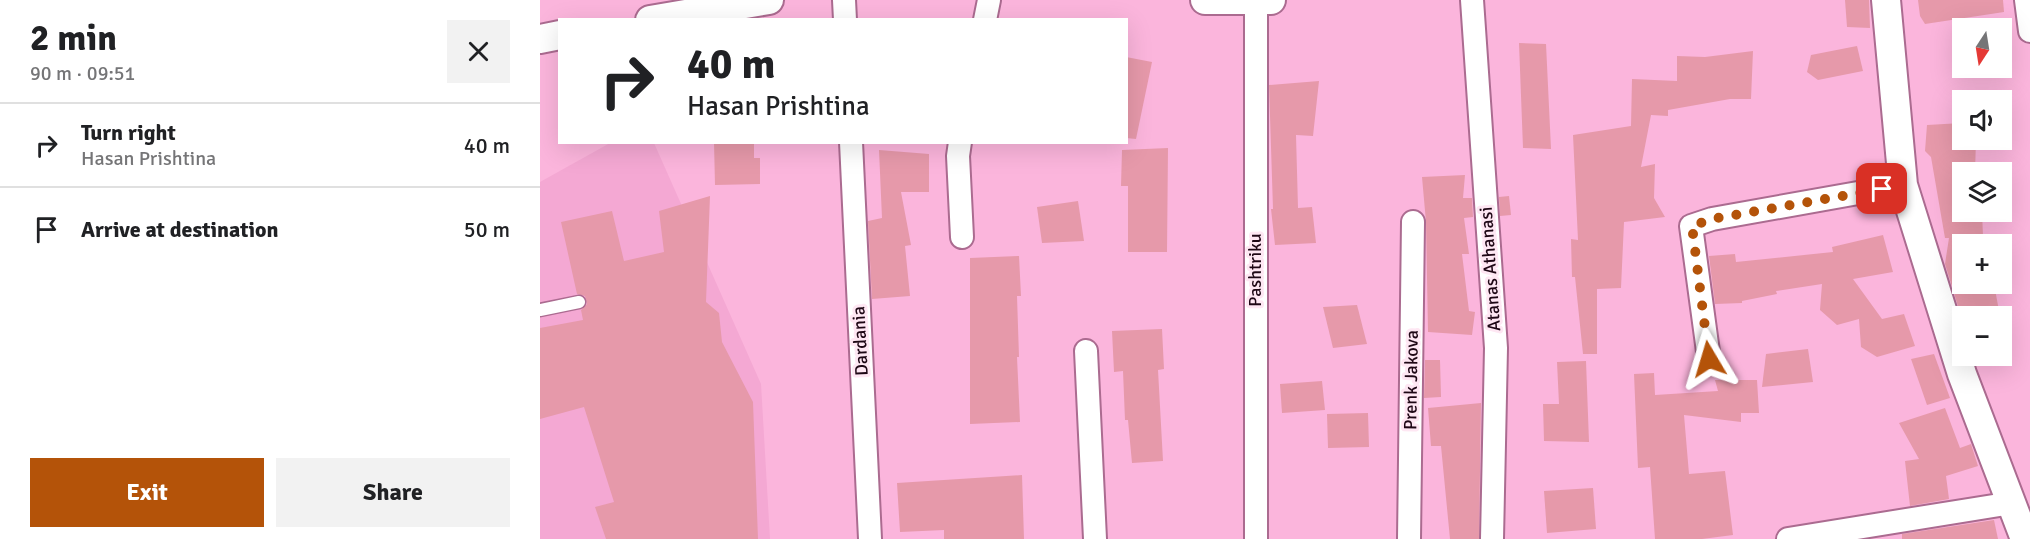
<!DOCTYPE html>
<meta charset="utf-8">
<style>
body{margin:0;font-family:Signika,sans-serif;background:#f2f2f2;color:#202124;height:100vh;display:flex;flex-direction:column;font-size:22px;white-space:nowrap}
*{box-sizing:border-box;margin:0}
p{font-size:20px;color:#757577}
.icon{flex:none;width:33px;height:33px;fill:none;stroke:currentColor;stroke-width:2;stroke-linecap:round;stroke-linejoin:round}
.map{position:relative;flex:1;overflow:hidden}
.panel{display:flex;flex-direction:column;background:#fff;width:540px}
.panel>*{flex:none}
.guide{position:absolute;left:18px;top:18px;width:570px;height:126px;border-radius:0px;box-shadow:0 6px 24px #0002;background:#fff;color:#202124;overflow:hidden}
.needle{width:39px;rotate:192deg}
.controls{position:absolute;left:1412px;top:18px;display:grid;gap:12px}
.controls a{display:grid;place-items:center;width:60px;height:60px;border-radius:0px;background:#fff;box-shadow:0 6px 24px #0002;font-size:30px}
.pin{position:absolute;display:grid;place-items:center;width:51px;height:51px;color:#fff;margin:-26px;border-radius:12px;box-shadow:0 3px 9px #0006}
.me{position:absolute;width:66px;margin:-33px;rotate:353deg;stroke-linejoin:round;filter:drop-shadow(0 0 4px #0008)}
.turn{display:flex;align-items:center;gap:21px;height:126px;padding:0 30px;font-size:27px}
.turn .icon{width:78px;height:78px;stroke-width:2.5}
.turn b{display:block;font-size:42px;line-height:51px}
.round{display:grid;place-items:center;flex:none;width:63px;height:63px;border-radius:0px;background:#f2f2f2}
.headline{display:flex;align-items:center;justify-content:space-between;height:102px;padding:0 30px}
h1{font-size:36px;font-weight:800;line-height:45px}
.primary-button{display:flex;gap:12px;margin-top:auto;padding:12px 30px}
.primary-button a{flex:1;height:69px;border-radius:0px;background:#b45309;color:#fff;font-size:24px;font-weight:800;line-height:69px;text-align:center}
.primary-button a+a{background:#f2f2f2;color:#202124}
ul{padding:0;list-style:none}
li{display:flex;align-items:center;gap:18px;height:84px;padding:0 30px;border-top:2px solid #e0e0e0}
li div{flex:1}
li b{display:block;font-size:22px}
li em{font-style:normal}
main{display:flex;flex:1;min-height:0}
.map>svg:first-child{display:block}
</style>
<main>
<section class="panel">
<div class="headline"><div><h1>2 min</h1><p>90 m · 09:51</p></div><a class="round"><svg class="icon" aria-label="close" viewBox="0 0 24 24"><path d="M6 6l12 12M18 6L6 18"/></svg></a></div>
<ul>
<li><svg class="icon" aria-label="right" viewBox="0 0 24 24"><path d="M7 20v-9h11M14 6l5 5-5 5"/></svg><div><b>Turn right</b><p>Hasan Prishtina</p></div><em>40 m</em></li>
<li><svg class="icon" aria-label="arrive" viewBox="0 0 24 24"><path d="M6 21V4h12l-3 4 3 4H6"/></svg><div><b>Arrive at destination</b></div><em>50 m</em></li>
</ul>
<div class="primary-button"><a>Exit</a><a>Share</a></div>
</section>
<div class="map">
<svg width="1490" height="539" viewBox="0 0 1490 539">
<rect width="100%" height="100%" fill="#fbb5dc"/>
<path fill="#f4a8d3" d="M70,143h44l107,241 9,155h-230v-357z"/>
<g fill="#e699aa">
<path d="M1305,0h24l1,28 -23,-1z"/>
<path d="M1378,0h85l1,12 -79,12 -5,-8z"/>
<path d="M979,43l27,1 5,105 -28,-1z"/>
<path d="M1317,46l6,25 -45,9 -11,-8 4,-17z"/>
<path d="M1213,51l-2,48h-21l-62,11v6l-17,-1 -10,52 14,-3 -1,34 11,19 -41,5 -3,66 -24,1v65h-14l-8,-77h-3l-1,-38 7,1 -5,-105 58,-9 1,-47 45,2v-25l28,1z"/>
<path d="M586,57l26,5 -16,77 -10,-1z"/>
<path d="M779,81l-6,55 -17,-1 2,73 14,-1 4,36 -41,2 -4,-36h2l-4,-124z"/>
<path d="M1422,123v17h14l-1,32h-13v40h20l1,24 -21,1v47h32l6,32h-39l-16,-52 4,-26h-4l-14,-81 -6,-6 2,-26z"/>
<path d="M174,142h40v16h6v26l-45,1z"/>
<path d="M628,148l-1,104h-39v-66h-7l1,-36z"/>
<path d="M339,150l50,4v38h-28l10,53 -6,1 5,50 -38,3 -4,-78 14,-3z"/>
<path d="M925,175l-2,23h9l1,19 -9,1 5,36h-7l7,57 6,1 -3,23 -44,-3 -2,-110 -4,-45z"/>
<path d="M170,196l-4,106 13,11 3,29 31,60 5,137h-152l-11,-32 19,-5 -30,-95 -44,12v-91l43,-8 -2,-10 6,-6 -2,-8 -8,-2 -16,-72 51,-11 12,50 40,-9 -5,-41z"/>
<path d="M969,196l2,19 -11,1 -1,-19z"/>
<path d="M538,201l6,40 -42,2 -5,-36z"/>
<path d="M1343,235l10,37 -40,7 29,40 22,-5 11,32 -38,11 -16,-10 -2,-28 -22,6 -17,-15 2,-26 -46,7 1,3 -35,7v2l-27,1 -6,-48 26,-2 1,8 97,-10 -1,-5z"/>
<path d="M479,256l2,40h-4l2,61h-2l3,65 -50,2v-166z"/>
<path d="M817,305l10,39 -34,4 -10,-41z"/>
<path d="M622,329l2,40 -6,1 5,91 -31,2 -4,-43h-3l-2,-49 -9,1 -2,-41z"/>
<path d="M1268,349l5,33 -51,5 4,-33z"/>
<path d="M1394,354l16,44 -23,7 -16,-46z"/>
<path d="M885,360h15l1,37 -17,1z"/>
<path d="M1046,361l3,81 -45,-1 -1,-37h16l-2,-42z"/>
<path d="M1114,373l1,22 63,-4 -3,-11h42l2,33h-18v9l-57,-7 5,59 36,-3 8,64 -31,4h-47l-5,-72 -12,1 -4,-94z"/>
<path d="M782,381l3,29 -43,3 -2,-29z"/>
<path d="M941,403l-2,136h-29l-9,-93h-10l-3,-38z"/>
<path d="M1405,408l15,40 11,-4 7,22 -32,10 3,23 -39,7 -5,-45 14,-2 -20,-36z"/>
<path d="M828,413l1,34 -41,1 -1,-34z"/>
<path d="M482,475l2,64h-80v-9l-44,2 -3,-49z"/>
<path d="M1053,488l3,41 -49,4 -3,-42z"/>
<path d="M1454,520l4,19h-96v-5z"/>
</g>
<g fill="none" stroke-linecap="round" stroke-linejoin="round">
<defs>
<path id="service" d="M0,310l39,-8"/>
<g id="minor">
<path d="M304,0l1,20"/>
<path d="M932,0l24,348 -4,191"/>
<path d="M1486,0l4,31"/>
<path d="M445,20l4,-20"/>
<path d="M311,142l19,397"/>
<path d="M420,142l-2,14 4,81"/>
<path d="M546,351l9,188"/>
<path d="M1169,359l-18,-133 21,-7 191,-34"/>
<path d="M716,539v-539"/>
<path d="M869,539l4,-317"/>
<path d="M1248,539l224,-36"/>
</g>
<g id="tertiary">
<path d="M665,0h66"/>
<path d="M1346,0l17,185 59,189 63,165"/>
<path d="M110,20l119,-20"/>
<path d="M0,39l20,-4"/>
</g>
</defs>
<use href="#service" stroke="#ab6b90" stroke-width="15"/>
<use href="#minor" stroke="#ab6b90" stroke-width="26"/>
<use href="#tertiary" stroke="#ab6b90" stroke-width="32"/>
<use href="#service" stroke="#fff" stroke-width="12"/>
<use href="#minor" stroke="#fff" stroke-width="22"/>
<use href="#tertiary" stroke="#fff" stroke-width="28"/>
</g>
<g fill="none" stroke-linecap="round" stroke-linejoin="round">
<path stroke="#b45309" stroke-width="10" stroke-dasharray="0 18" d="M1169,359l-17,-133 20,-7 170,-30"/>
</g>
<g text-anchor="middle" stroke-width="6" stroke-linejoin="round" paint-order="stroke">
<g font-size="18" fill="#1e0715" stroke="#fee7f3">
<text transform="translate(950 269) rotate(-94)" y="6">Atanas Athanasi</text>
<text transform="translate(715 270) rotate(-90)" y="6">Pashtriku</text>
<text transform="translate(320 341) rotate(-93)" y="6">Dardania</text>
<text transform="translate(871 380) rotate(-89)" y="6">Prenk Jakova</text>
</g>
</g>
</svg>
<div class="controls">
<a><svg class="needle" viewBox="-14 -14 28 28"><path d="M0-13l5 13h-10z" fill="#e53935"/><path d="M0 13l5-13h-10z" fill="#757577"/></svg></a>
<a><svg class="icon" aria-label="sound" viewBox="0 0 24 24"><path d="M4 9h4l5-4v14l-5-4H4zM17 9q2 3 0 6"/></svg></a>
<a><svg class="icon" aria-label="layers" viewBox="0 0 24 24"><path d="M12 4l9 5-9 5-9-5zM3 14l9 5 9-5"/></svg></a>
<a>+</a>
<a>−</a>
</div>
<div class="pin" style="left:1342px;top:189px;background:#d93025"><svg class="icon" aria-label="arrive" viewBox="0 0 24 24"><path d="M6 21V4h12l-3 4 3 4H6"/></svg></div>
<svg class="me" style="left:1169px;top:359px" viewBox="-20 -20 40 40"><path d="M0-17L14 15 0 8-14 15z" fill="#b45309" stroke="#fff" stroke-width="4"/></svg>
<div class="guide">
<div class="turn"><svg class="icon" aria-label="right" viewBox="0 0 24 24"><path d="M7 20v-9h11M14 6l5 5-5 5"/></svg><div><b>40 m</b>Hasan Prishtina</div></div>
</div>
</div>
</main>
